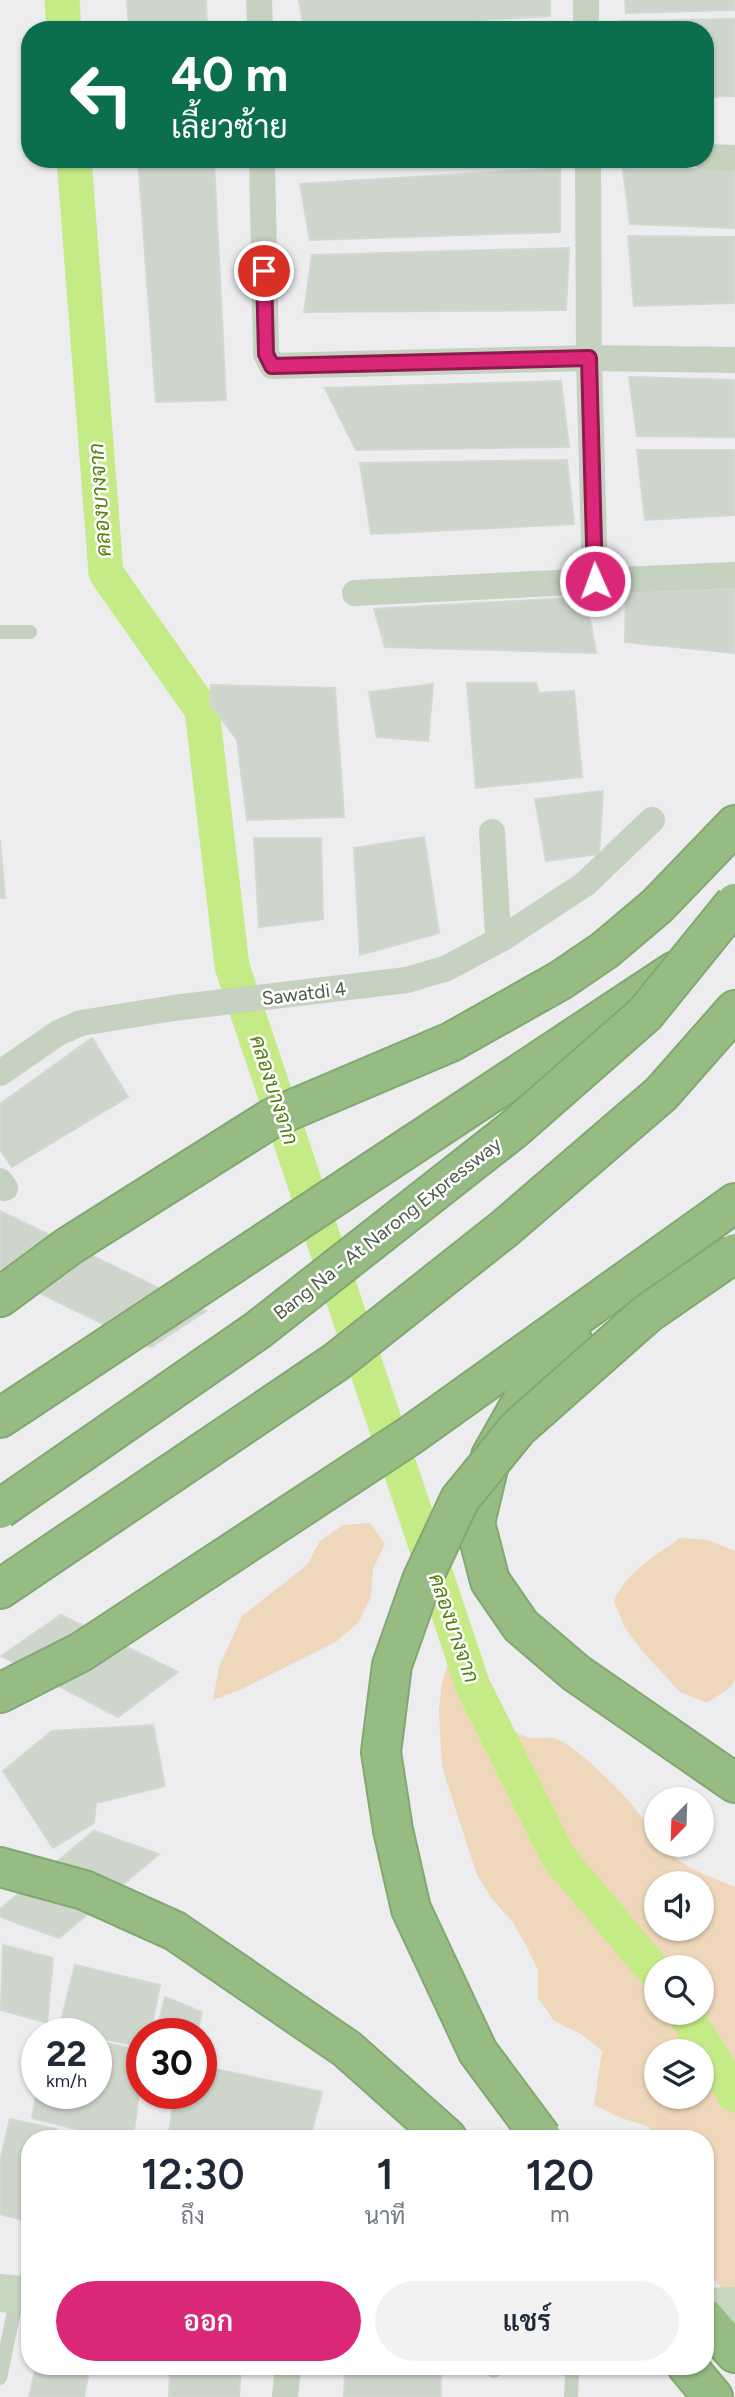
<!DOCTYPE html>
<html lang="th">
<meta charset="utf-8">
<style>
body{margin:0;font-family:Figtree,Sarabun,sans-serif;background:#f2f2f3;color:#1f2937;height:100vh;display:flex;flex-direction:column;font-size:26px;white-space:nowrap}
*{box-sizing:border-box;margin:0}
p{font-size:23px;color:#747a83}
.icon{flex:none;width:38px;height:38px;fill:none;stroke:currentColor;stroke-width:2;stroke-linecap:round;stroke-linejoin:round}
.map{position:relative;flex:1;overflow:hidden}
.panel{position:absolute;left:21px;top:2130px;width:693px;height:245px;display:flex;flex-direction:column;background:#fff;border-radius:28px;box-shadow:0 2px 5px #0004}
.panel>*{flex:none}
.banner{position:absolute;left:21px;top:21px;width:693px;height:147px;border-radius:28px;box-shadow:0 2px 5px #0004;background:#0b6e4f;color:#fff;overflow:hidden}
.needle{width:46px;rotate:203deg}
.tools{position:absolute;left:644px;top:1787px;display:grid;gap:14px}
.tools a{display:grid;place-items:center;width:70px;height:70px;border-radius:50%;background:#fff;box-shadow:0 2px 5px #0004;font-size:35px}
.speed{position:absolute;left:21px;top:2018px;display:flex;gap:14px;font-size:35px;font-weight:700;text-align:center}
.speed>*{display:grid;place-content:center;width:91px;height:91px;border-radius:50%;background:#fff;box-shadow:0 2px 5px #0004;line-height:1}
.speed small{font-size:18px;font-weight:400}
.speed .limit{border:10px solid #d22;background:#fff;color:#111}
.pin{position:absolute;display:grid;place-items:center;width:60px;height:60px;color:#fff;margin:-30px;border:4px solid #fff;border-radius:50%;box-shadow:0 2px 7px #0007}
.me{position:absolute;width:77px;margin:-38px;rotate:358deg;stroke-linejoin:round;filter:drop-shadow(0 0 5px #0008)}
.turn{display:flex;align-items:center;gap:24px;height:147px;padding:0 35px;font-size:32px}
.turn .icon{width:91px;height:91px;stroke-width:2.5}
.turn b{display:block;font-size:49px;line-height:60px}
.eta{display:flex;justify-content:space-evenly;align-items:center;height:119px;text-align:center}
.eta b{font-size:42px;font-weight:600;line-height:49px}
.cta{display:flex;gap:14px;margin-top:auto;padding:14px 35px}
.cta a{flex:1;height:80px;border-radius:42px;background:#db2777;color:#fff;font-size:28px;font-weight:600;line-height:80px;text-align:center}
.cta a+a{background:#f2f2f3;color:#1f2937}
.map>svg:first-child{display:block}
</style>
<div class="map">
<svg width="735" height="2397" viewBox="0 0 735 2397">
<rect width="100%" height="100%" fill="#ededf0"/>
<g fill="#eed7ba" fill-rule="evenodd">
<path d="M370,1523l15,21 -12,25 -2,28 -13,26 -21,18 -97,49 -27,10 6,-33 23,-51 65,-51 13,-24 23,-16z"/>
<path d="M680,1538l28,2 27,11v128l-4,8 -24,16 -27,-11 -37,-40 -18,-24 -11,-27c12,-29 41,-45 66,-63z"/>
<path d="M450,1657c17,19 41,55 59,70 25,20 31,5 50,13 22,9 97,82 97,104l6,1c17,22 48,31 73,42v416l-30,-33v-132h-55l-1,-11 -28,-9 -27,-13 8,-54 -21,-17 -27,-13 -16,-23v-28l-12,-25 -14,-24 -20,-22 -15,-24 -35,-108 -3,-56 3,-28zM656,1883h46v45h-46zM656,1967h46v45h-46zM656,2051h46v45h-46z"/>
</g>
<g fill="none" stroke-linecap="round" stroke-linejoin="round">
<g stroke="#c5eb87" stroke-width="35">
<path d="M62,0l2,30"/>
<path d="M74,159l32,414 96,137 30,256 241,720 86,172 97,115"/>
<path d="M684,2012l51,83"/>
</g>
</g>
<g fill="#ced5cb" stroke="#d2d9d1" stroke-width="2">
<path d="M127,0h79l1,30h-78z"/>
<path d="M299,0h251v16l-246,14z"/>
<path d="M625,0h110v10l-109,3z"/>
<path d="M735,19v77l-30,1v-67h-83l-1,-9z"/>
<path d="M552,26v4h-74z"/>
<path d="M138,159h76l12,241 -70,2z"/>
<path d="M560,168v64l-250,8 -10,-56z"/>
<path d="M623,169h112v59l-105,-4z"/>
<path d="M628,236l107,1v66l-101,3z"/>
<path d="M569,248l-3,62 -262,2 8,-57z"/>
<path d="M629,377l106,3v57l-98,-1z"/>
<path d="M561,381l8,66 -213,3 -31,-62z"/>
<path d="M637,450h98v65l-90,5z"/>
<path d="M567,460l7,64 -203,10 -11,-71z"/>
<path d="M735,588v65l-110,-11 1,-49z"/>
<path d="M586,597l10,56 -211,-6 -11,-38z"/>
<path d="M467,683h69l3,10 35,-2 8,86 -106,11z"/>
<path d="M433,684l-5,57 -51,-4 -8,-45z"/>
<path d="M211,685l124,3 9,129 -97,3 -10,-80 -27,-36z"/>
<path d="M603,791l-4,63 -53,7 -11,-62z"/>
<path d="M424,837l15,96 -79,22 -6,-107z"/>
<path d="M254,838h67l2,81 -64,8z"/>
<path d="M0,840l5,58h-5z"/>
<path d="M92,1038l36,59 -116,70 -12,-17v-46z"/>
<path d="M0,1211l206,100 -55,36 -151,-73z"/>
<path d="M61,1615l117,57 -60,45 -117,-61z"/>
<path d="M153,1725l12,61 -69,17 -2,20 -41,25 -50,-77 49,-40z"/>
<path d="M94,1831l65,23 -100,84 -59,-21v-8z"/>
<path d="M3,1945l50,13 -6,65 -46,-13z"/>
<path d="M75,1965l85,20 -10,49h-8v13l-46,-10v-3h-17l-20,-5z"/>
<path d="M165,1997l37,15 -5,22h-41z"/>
<path d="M96,2041l46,10v21l-9,66h-22l-79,-20 5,-27 59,2z"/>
<path d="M201,2066l121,26 -12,46h-142l7,-45h26z"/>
<path d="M10,2119l46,10 -2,9h-24v84l-30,-8v-53z"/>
<path d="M36,2366h54l-6,31h-55z"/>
<path d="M170,2366h71l-2,31h-70z"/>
<path d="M345,2366h96v31h-97z"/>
</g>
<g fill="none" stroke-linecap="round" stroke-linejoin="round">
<defs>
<g id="highway">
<path d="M0,1297l69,-51 203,-128 179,-76 110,-62 44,-30 52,-44 78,-81"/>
<path d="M573,1342l-39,38 -43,76 -16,67 15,58 31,45 55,47 159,110"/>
<path d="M0,1418l675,-447"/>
<path d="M0,1589l336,-227 168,-133 157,-135 74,-84"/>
<path d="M0,1693l81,-41 330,-217 324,-232"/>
<path d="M0,1867l84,23 91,41 172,118 100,89"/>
<path d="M705,2318l30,35"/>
<path d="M687,2366l26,31"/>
</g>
</defs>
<use href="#highway" stroke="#81a870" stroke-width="42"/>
<g stroke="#c6d2c0" stroke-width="14">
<path d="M0,632h30"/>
<path d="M544,2366l25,3 3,3 -1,25"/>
<path d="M494,2371l1,-5"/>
<path d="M0,2378l17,-81"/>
</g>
<g stroke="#c6d2c0" stroke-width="26">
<path d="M259,0l1,30"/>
<path d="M586,0v30"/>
<path d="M705,157l30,1"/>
<path d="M262,159l4,195 6,12 317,-8 146,2"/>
<path d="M595,581l140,-6"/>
<path d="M355,593l240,-12 -6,-223 -1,-199"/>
<path d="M503,938l82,-54 67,-64"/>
<path d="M0,1073l58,-40 23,-10 93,-15 233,-28 40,-12 56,-30 -5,-2 -6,-104"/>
<path d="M0,1181l5,7"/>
<path d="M285,2397l3,-31"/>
</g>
<g stroke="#c6d6bf" stroke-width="38">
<path d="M0,2293l30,3"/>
<path d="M705,2307l30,-1"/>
</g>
<use href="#highway" stroke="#96bc84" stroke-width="38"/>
<defs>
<g id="highway-bridge">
<path d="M0,1509l258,-179 256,-201 131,-115 90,-111"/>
<path d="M542,2138l-64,-86 -67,-143 -18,-79 -12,-78 11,-87 30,-85 38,-81 58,-71 130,-115 87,-60"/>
</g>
</defs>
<use href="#highway-bridge" stroke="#81a870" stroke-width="42" stroke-linecap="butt"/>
<use href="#highway-bridge" stroke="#96bc84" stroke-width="38"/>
</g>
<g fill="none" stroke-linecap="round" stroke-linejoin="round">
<defs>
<path id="route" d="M264,271l2,83 6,12 317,-8 6,223"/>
</defs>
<use href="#route" stroke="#8e194d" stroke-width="18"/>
<use href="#route" stroke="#db2777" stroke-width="12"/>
</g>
<g text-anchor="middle" stroke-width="5" stroke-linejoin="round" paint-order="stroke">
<g font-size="19" fill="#4d5a45" stroke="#fff">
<text transform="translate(304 993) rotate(-7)" y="7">Sawatdi 4</text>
<text transform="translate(387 1228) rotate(-38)" y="7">Bang Na - At Narong Expressway</text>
</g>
<g font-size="21" font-style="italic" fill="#54800e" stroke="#fff">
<text transform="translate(100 500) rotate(-94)" y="7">คลองบางจาก</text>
<text transform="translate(274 1090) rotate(72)" y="7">คลองบางจาก</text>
<text transform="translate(454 1628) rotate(71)" y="7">คลองบางจาก</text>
</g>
</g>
</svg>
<div class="tools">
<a><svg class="needle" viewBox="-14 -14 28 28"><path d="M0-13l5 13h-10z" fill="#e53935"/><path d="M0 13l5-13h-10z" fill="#747a83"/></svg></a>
<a><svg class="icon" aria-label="sound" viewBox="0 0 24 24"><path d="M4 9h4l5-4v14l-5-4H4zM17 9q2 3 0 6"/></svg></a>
<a><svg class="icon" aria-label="search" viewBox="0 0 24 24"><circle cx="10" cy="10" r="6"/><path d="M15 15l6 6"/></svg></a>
<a><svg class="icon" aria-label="layers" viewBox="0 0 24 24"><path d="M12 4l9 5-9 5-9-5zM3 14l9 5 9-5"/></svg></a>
</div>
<div class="speed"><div>22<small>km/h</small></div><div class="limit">30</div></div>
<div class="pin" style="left:264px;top:271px;background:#d93025"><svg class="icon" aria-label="arrive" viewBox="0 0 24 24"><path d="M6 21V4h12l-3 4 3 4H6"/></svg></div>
<svg class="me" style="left:595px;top:581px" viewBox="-20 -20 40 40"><circle r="17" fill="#db2777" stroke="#fff" stroke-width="3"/><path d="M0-11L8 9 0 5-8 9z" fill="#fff"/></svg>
<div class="banner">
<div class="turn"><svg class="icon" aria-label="left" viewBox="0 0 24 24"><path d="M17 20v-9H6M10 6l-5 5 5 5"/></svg><div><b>40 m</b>เลี้ยวซ้าย</div></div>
</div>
<section class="panel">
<div class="eta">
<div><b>12:30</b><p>ถึง</p></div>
<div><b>1</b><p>นาที</p></div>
<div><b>120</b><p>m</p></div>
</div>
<div class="cta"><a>ออก</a><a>แชร์</a></div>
</section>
</div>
